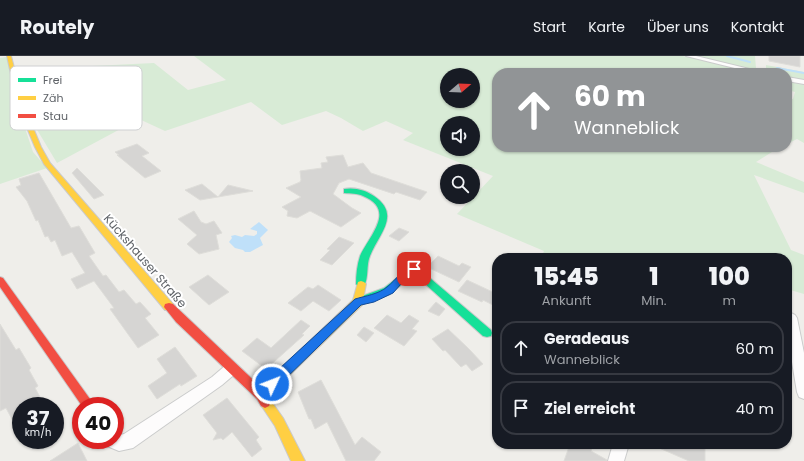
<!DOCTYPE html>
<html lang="de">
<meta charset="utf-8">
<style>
body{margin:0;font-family:Poppins,sans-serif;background:#242831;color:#f1f3f6;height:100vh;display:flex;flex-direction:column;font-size:15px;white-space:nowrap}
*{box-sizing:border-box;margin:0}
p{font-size:13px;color:#9ea1a6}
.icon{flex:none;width:22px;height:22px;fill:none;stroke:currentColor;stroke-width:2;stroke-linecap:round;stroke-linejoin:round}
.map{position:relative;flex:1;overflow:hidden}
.sheet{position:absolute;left:492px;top:197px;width:300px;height:196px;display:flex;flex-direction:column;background:#171b24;border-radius:16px;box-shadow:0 1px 3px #0004}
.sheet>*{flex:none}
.guide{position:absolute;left:492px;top:12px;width:300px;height:84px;border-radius:16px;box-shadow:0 1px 3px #0004;background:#919496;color:#fff;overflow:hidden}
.needle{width:26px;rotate:71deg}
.buttons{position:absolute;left:440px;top:12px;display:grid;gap:8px}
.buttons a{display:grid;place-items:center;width:40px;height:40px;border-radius:50%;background:#171b24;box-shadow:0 1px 3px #0004;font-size:20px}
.speed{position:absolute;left:12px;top:341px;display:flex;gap:8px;font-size:20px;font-weight:700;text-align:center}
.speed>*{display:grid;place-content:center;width:52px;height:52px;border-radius:50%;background:#171b24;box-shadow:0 1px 3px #0004;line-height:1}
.speed small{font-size:10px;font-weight:400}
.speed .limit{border:6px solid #d22;background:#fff;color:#111}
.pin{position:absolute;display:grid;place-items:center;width:34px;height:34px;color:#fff;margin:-17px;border-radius:8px;box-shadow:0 2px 6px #0006}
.me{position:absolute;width:44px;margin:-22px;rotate:47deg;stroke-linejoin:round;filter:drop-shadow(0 0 3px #0008)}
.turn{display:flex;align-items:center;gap:14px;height:84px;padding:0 16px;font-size:18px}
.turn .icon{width:52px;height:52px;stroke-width:2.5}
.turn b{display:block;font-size:28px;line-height:34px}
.eta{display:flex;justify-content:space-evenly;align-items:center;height:68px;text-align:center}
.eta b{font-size:24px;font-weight:800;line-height:28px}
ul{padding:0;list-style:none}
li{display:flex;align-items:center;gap:12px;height:54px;margin:0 8px 6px;padding:0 8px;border:2px solid #363941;border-radius:16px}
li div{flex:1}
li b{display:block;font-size:15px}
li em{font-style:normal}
header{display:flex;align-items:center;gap:24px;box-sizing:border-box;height:56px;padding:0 20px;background:#171b24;border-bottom:1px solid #363941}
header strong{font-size:19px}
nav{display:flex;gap:22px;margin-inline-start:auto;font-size:14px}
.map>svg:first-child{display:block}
</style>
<header>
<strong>Routely</strong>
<nav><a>Start</a><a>Karte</a><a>Über uns</a><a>Kontakt</a></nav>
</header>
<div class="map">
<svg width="804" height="405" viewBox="0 0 804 405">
<rect width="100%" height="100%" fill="#efeeea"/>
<path fill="#d8ebd6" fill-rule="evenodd" d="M194,0h488l31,4 -21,-4h63l1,12 10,2v-5l38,7v71l-7,-4 -10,5v-46l6,1 2,-7 -8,-2v-17h-290v74h283l-24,15 48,20v11l-50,-18 37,75 13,5v39l-17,-5v-31h-246l3,-7 -87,-37 36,-38 -90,-36 10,-7 -27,-12 -23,10 -22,-13 -15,-7 -44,14 -31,-23 -86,29 -26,-12 -82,44 -24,-40 -9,2 9,27 14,16 -47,16v-126l6,-1 14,29 3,-5 69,-15 62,-3 34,27 38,-10zM447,19h26v26h-26zM447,67h26v26h-26z"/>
<path fill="#bfe0f9" d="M259,166l9,8 -8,8 3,7 -13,7h-5l-2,-2 -8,-2 -6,-6 3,-4 -1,-2 4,-1 7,2 3,-2 9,1 3,-2v-3l-7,-2z"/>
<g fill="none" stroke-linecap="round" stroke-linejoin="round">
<g stroke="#bfe0f9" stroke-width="2">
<path d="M727,0l23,6"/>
<path d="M777,12l27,5"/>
</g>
</g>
<g fill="#d6d5d3" stroke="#deddd9">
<path d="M769,0h31v11l-31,-6z"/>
<path d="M137,88l12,9 -7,3 19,15 -16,7 -28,-23h2l-4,-3z"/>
<path d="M343,99l5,12 15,-4 8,10 56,19 -7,8 -24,-8 -2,2 -45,-15 -10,4 -6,11 19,14 9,5 -20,14 -31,-16 -13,7 -10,-2 1,-5 -6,-4 19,-10 -15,-9 14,-6 1,-2 -1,-9 22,-3 -1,-5 7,-1 -2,-5z"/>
<path d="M77,112l27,27 -10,4 -22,-26z"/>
<path d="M39,117l32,55 8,-2 16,27 -6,3 14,20 3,-1 13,17 5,-2 12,14 4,-2 11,12 -6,4 14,17 -21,13 -28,-39 4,-1 -20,-27 -17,8 -6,-10 14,-6 -13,-21 -10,4 -7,-16 -4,2 -3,-6 -3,1 -7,-17 -2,1 -9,-20 -11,-14 5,-2 -2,-6z"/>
<path d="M202,128l16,13 10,-12 25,6 -53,9 -15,-10z"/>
<path d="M194,155l7,11 5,2 8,-3 8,12 -6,2 3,14 -20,5 -12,-10 10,-9 -19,-16z"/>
<path d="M399,172l10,4 -10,9 -10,-5z"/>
<path d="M339,181l15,6 -22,22 -12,-5 10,-10 -3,-1z"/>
<path d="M438,200l21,10 3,-3 9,4 -12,15 -32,-15z"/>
<path d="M208,219l21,17 -20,13 -20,-18z"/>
<path d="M467,224l30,14v13l-14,-7 -1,2 -24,-11z"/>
<path d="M318,229l23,15 -12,11 -16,-10 -12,10 -13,-8 20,-16 5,2z"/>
<path d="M436,246l9,7 -6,7 -11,-5z"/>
<path d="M387,259l14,8 8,-8 10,6 -7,8 5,2 -13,15 -30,-18z"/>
<path d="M301,264l9,6 -8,8 2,1 -38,34 -24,-18 15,-13 14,10z"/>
<path d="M0,268l16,26 3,-2 12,20 -2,2 9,16 -3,2 10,18h-24v13l-7,4 -8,-15 -6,3z"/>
<path d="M364,271l10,6 -8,9 -9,-7z"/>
<path d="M448,273l21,20 14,15 -11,7 -6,-7 -5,3 -16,-17 -2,1 -11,-12z"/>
<path d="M175,291l22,29 -16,10 -1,-2 -23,15 -9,-13 19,-13 -10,-14z"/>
<path d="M321,324l34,65 7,-8 19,15 -7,9h-28l-19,-39 -12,7 -4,-10h-2l-11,-27z"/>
<path d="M227,342l32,39 -3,3 6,9 -10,8 -20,-25 -9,8 -2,-2 -8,2 4,-7 -14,-18z"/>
<path d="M78,387l9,18h-37z"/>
<path d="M570,388h23l-2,7 16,9v1h-43z"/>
<path d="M650,388h55v17h-16z"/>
</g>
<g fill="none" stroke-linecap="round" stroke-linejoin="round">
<defs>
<g id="street">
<path d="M686,0h10l70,17h-11z"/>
<path d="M787,21l17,3v4l-17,-3z"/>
<path d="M791,257l4,2 2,3 7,35v46l-5,-2 -2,-5 -10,-60v-18z"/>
<path d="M231,307l5,2 2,4 -2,4 -14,12 -89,63 -14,3 -12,-5 -2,-6h10v-7l5,2 4,-1 88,-57 14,-12z"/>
<path d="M613,388h16l-5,17h-16z"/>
</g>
<g id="fast">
<path d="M344,133c10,-2 22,1 30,7 28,19 4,39 -4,60 -4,9 -1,22 -6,30h-6l-2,-2c0,-9 1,-19 4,-28 9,-20 37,-46 3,-60 -6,-3 -12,-2 -19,-3z"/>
<path d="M414,210l3,1 74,63 1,3 -1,3 -4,1 -4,-1 -69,-62 -24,20 -32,12 -4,-1 -1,-3 1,-3 30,-11 27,-21z"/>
</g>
<g id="slow">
<path d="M7,0h4l13,50 17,41 9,16 123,141 1,3 -1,3h-8l-121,-146 -9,-17 -17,-41z"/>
<path d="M361,225l3,1 2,2 -4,21 -95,92 2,1 14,20 22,43h-14l-16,-35 -16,-24 1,-2 -3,-1 -2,-4 2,-4 96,-91 5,-18z"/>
</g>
<g id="jam">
<path d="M0,221l3,1 92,128h-13l-82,-119z"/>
<path d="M169,247l4,1 92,87 6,11 -2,4 -4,2 -4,-2 -4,-7 -81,-77 -12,-15 1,-3z"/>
</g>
</defs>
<use href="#street" stroke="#cbcccc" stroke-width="2"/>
<use href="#fast" stroke="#cacacb" stroke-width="2"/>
<use href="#slow" stroke="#cacacb" stroke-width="2"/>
<use href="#jam" stroke="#cacacb" stroke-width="2"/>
<use href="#street" fill="#fdfcfc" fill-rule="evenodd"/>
<use href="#fast" fill="#16e098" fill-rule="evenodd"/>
<use href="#slow" fill="#ffcf43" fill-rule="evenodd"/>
<use href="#jam" fill="#f24e42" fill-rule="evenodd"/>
</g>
<path fill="#1a73e8" stroke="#114b97" d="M414,209l4,1 1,3 -9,5 -17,19 -19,9 -13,3 -85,83 -4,2 -5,-2 -1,-4 1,-4 88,-81c10,-3 24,-5 32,-12 10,-8 15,-18 27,-22z"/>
<g text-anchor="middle" stroke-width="4" stroke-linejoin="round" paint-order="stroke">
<g font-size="12" fill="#5f6368" stroke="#fff">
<text transform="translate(145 205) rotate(49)" y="4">Kückshauser Straße</text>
</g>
</g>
<rect x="10" y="10" width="132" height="64" rx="6" fill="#fff" stroke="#cfd0d2" stroke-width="1"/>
<rect x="18" y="22" width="18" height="4" fill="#16e098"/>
<rect x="18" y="40" width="18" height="4" fill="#ffcf43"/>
<rect x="18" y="58" width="18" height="4" fill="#f24e42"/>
<g font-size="11" fill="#5f6368">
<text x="43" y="28">Frei</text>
<text x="43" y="46">Zäh</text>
<text x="43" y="64">Stau</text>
</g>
</svg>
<div class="buttons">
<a><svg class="needle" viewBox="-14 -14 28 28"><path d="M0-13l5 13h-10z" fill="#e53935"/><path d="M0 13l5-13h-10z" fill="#9ea1a6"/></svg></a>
<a><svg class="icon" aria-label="sound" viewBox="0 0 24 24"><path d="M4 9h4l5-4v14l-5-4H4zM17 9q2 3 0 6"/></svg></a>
<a><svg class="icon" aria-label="search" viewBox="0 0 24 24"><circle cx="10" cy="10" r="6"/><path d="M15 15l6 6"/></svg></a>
</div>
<div class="speed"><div>37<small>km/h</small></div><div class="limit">40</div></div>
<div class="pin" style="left:414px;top:213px;background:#d93025"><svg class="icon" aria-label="arrive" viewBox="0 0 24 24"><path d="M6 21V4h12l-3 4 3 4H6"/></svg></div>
<svg class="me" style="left:272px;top:328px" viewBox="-20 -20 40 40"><circle r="17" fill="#1a73e8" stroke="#fff" stroke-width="3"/><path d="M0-11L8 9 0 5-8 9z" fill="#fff"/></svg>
<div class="guide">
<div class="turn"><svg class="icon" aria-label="ahead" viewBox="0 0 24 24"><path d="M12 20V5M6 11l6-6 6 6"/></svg><div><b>60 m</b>Wanneblick</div></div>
</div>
<section class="sheet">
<div class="eta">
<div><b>15:45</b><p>Ankunft</p></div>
<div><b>1</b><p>Min.</p></div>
<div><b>100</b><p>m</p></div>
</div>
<ul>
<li><svg class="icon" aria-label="ahead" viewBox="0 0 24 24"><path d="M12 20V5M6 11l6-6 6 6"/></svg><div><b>Geradeaus</b><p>Wanneblick</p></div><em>60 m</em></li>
<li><svg class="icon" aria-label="arrive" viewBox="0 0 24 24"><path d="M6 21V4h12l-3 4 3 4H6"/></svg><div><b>Ziel erreicht</b></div><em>40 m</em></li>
</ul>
</section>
</div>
